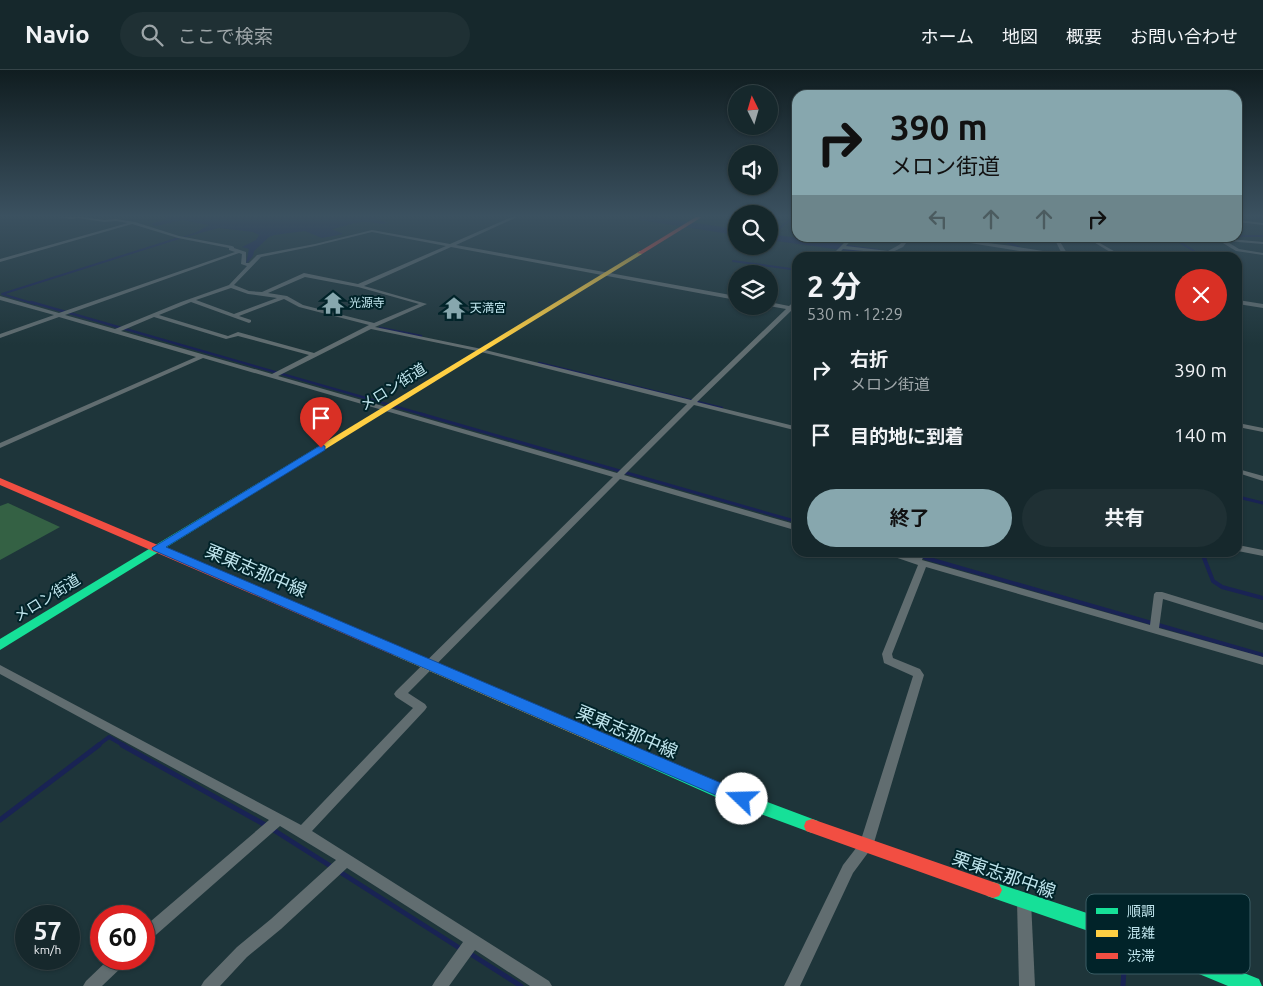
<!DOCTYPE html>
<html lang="ja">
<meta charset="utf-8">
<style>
body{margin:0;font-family:Ubuntu,"Noto Sans JP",sans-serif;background:#1f3034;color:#f1f3f6;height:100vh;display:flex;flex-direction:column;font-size:19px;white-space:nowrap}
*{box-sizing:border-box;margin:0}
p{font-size:16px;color:#9ea6a9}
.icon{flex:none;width:28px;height:28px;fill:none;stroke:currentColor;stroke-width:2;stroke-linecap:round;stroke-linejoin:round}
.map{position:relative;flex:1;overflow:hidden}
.panel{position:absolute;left:792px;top:182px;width:450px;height:305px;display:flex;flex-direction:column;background:#16282c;border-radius:15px;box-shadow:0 1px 4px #0004,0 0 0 1px #354448}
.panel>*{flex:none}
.top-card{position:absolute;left:792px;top:20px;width:450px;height:152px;border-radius:15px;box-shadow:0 1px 4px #0004,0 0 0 1px #354448;background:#87a7ae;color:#111;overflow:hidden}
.needle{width:32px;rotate:355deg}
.buttons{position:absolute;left:728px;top:15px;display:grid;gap:10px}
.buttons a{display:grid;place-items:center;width:50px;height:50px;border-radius:50%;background:#16282c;box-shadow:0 1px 4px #0004,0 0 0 1px #354448;font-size:25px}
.speed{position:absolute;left:15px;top:835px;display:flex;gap:10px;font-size:25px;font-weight:700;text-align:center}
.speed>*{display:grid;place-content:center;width:65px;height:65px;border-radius:50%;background:#16282c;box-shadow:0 1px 4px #0004,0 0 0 1px #354448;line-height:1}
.speed small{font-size:12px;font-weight:400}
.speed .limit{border:8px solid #d22;background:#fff;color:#111}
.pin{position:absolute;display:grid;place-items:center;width:42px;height:42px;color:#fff;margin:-51px -21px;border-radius:50% 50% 50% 0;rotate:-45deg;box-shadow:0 0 5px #0007}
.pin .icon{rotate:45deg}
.me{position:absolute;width:55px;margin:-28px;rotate:291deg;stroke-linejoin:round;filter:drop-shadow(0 0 4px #0008)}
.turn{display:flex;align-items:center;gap:18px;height:105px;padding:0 15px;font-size:22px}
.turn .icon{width:65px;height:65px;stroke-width:2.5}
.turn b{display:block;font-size:35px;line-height:42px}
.lanes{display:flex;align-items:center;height:48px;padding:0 15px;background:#0003;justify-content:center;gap:25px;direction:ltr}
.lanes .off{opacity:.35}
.round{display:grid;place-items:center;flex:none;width:52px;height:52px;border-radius:26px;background:#1f3034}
.overview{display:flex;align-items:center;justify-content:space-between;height:85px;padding:0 15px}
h1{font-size:30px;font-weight:700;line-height:38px}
.primary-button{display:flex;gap:10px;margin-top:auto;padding:10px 15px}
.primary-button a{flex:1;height:58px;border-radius:30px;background:#87a7ae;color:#111;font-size:20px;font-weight:700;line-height:58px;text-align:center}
.primary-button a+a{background:#1f3034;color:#f1f3f6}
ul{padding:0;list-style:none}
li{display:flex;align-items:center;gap:15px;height:65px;padding:0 15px}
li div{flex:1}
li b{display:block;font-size:19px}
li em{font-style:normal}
header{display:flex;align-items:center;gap:30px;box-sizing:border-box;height:70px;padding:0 25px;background:#16282c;border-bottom:1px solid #354448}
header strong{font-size:24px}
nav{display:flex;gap:28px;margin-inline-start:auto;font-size:18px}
.search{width:350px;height:45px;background:#1f3034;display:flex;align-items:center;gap:12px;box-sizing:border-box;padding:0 18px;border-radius:28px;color:#9ea6a9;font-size:19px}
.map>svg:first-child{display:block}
</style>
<header>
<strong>Navio</strong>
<div class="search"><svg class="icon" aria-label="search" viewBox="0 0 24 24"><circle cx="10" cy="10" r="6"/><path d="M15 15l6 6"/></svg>ここで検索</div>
<nav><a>ホーム</a><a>地図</a><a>概要</a><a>お問い合わせ</a></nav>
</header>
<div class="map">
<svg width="1263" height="916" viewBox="0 0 1263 916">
<rect width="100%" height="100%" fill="#1e353a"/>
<path fill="#346144" d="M8,433l52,24 -60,33v-54z"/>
<path fill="#192354" d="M167,147h212l-4,2 14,4c-9,2 -15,-1 -24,-1 -11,0 -22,5 -33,7l11,5 -21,4 -17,-7 -31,4 -5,2 -15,14 -1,5 -7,8 3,-15 -7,-2 14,-7 3,-5 -6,-3 -34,-4 -34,9h-3l13,-4 14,-8 -27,-5 -26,6 -6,-2 15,-4z"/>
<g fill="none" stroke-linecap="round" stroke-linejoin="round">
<g stroke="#192354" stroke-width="2">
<path d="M769,166l25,-19"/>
<path d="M1238,166h25"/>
<path d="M945,168h8"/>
<path d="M980,168l21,2 18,7"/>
<path d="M1173,168l21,13 1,7"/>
<path d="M1069,186l10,2"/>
<path d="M733,191l65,9"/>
<path d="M35,234l-33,-10 177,-56"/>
</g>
<g stroke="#192354" stroke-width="2.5">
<path d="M31,232l394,113"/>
<path d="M380,258l41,8"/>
<path d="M539,293l183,45"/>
</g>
<g stroke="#192354" stroke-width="3">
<path d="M421,344l377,108"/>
<path d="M1238,427l25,6"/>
<path d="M904,482l26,7"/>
<path d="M1202,482l3,7"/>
</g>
<g stroke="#192354" stroke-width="4">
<path d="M926,488l337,97"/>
<path d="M1204,488l9,23 9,6 41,11"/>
<path d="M97,676l12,-9 16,9"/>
</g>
<g stroke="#192354" stroke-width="5">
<path d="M122,675l145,81"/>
<path d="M0,750l99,-75"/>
<path d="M272,759l60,38"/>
<path d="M340,802l121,77"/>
<path d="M469,883l52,33"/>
<path d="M1123,916l1,-17 9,-10"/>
</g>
<g fill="#192354" fill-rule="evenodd">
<path d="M636,147h19l81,12v6l-96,-15z"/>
<path d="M1256,147h7v3l-6,-1z"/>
<path d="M769,164l109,15 5,3 -5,3 -109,-15z"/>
<path d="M903,181l23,5 1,2 -28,-2 -1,-2 1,-2z"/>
</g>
<g fill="#616d70" fill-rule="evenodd">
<path d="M59,147h24l21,3 12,-1 19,3 44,14 53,10 2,1v1l12,4v11h3l8,-8 58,-11 57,-14 78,14 62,-27h5l-61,28 280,51v4l-285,-53 -87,39 63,18 -52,23 102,21 214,52 95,-91 -17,-3v-4l20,4 9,-8v6l-4,3h4v4l-6,-1 -95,92 101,25v4l-104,-26 -70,70 174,50v6l-178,-52 -212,214 17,11 2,3 -2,3 -113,121 237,150 3,5h-22l-55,-36 -26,36h-17l3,-5 28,-39 -116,-74 -66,61 -34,28 -27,29h-19l3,-5 33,-34 34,-28 65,-59 -56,-34 -131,115 -5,2v-16l125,-107 -269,-146v-9l301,160 112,-117 -17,-11 -2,-3 2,-3 217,-214 -410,-119 -203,90v-5l196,-86 -137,-40 -59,21v-4l54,-19 -54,-15v-4l59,17 176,-61 -6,-2v-2l-51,-10 -46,-14 -132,38v-3l128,-36 -12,-2 -12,1 -26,-4 -7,1zM372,162l74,14 -88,38 -54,-11 -42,19 -13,-1 -15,-6 27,-28 54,-11zM239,183l3,1 -1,10 6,2 -18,19 -48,17 -66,27 -50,-14zM305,207l53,10 61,17 -45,19 -71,-18 -16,-9 -19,-3zM231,218l17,6 29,4 -43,16 -38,-14zM284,229l15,8 70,18 -55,28 -76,-21 -10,4 -69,-21 32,-13 58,21 2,-1v-2l-12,-4zM154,247l72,22 12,-3 71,19 -37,19 -151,-43zM371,259l106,22 210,53 -70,69 -339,-97z"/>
<path d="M1238,150l25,3v2l-25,-3z"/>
<path d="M849,168h4l-7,8 42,5 11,-6 7,-7h4l-7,9 -21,10 -2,-1 4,-3 -41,-4 -9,9h-5z"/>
<path d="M939,168h9l64,8 50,8 -8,-16h4l10,17 8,3h-13z"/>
<path d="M1087,168h4l35,20h-6z"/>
<path d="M1205,168h14l44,4v2l-37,-3 13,8 24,4v2l-27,-4 -18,-11z"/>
<path d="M1238,230l25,4v4l-25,-4z"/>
<path d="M1238,353l25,5v4l-25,-5z"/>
<path d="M1238,399l25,7v5l-25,-8z"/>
<path d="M1238,475l25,5v6l-25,-5z"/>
<path d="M880,482h16l18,6 2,-6h9l-3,8 228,65 4,-31 2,-2h6l101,31v7l-100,-31 -4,29 104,29v8l-337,-98 -34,87 1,4 27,11 4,6 -51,171 -20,27 -53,113h-16l59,-121 17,-22 53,-167 -29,-13 -2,-9 36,-89z"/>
<path d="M1024,824l5,2 2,5 4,85h-16l-2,-85 2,-5z"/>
<path d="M109,889h18l-2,5 -23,22h-19l3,-5z"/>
</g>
<g fill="#16e098" fill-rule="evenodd">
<path d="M321,375l5,3 -2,2 -324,200v-11z"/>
<path d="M613,669l117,49 88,33 2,5 -2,5 -6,2 -94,-35 -110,-49 -3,-4 3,-4z"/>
<path d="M993,812l136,45 130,52 3,7h-34l-99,-41 -142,-49 -3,-6 3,-6z"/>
</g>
<g fill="#ffcf43" fill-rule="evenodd">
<path d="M640,181l2,1v2l-318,196h-6l-2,-2z"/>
<path d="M398,577l220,94 3,4 -3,4 -5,2 -5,-2 -215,-94 -2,-3 2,-3z"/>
</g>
<g fill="#f24e42" fill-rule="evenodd">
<path d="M696,147h6l-60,37 -5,-1z"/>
<path d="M0,408l403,171 2,3 -2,3h-10l-393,-170z"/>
<path d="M812,749l181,63 6,2 3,6 -3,6 -6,2 -187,-67 -2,-5 2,-5z"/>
</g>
</g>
<linearGradient id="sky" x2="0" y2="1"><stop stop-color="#101d20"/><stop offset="0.53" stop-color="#3b5160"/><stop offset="1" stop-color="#3b5160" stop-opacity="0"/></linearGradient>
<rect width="1263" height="275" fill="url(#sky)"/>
<path fill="#1a73e8" stroke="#114b97" d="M321,375l4,1v4l-159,97 581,247 3,5 -3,5 -5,2 -6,-2 -583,-254 -1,-2z"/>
<defs>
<symbol id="temple-bare" viewBox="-9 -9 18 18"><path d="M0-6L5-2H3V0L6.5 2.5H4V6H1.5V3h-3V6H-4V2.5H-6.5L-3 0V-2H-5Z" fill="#87a7ae" stroke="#012329" stroke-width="2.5" paint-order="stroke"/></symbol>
</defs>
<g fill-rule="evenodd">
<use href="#temple-bare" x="317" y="217" width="32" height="32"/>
<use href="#temple-bare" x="438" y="222" width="32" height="32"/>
</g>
<g text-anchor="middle" stroke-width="4" stroke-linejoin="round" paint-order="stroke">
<g font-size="12" fill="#bfe4ec" stroke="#012329" text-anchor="start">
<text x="349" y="237">光源寺</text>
<text x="470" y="242">天満宮</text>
</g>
<g font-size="15" fill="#bfe4ec" stroke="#012329">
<text transform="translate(393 317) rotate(-32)" y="5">メロン街道</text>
<text transform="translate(47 528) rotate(-32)" y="5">メロン街道</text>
</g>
<g font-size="18" fill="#bfe4ec" stroke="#012329">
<text transform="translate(256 501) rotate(23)" y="6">栗東志那中線</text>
<text transform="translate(627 662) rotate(23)" y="6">栗東志那中線</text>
<text transform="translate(1004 805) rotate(19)" y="6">栗東志那中線</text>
</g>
</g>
<rect x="1086" y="824" width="164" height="80" rx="8" fill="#012329" stroke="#3a5d64" stroke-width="1"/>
<rect x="1096" y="838" width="22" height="6" fill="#16e098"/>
<rect x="1096" y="860" width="22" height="7" fill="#ffcf43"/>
<rect x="1096" y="883" width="22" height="6" fill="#f24e42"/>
<g font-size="14" fill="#bfe4ec">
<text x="1127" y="846">順調</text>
<text x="1127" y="868">混雑</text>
<text x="1127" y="891">渋滞</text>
</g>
</svg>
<div class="buttons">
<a><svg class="needle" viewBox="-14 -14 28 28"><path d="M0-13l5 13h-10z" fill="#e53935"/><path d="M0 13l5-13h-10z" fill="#9ea6a9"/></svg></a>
<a><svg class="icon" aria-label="sound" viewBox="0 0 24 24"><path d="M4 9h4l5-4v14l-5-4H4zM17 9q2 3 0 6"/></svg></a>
<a><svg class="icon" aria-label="search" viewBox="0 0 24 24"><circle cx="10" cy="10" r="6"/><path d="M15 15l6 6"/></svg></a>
<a><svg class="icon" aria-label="layers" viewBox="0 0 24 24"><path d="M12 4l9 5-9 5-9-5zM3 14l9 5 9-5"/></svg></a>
</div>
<div class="speed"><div>57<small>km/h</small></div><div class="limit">60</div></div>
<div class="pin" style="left:321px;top:378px;background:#d93025"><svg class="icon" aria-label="arrive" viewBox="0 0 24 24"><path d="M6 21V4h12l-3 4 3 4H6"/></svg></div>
<svg class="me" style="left:742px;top:729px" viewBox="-20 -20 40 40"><circle r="19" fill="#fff"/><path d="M0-13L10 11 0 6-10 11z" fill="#1a73e8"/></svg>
<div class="top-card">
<div class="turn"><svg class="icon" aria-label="right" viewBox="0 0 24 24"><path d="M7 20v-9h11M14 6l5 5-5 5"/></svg><div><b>390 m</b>メロン街道</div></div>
<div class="lanes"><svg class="icon off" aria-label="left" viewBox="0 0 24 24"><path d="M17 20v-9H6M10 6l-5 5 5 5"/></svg><svg class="icon off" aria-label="ahead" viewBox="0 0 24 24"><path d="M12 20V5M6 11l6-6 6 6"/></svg><svg class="icon off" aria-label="ahead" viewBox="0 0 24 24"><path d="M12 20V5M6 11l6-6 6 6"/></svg><svg class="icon" aria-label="right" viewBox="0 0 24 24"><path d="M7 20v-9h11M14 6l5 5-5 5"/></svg></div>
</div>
<section class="panel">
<div class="overview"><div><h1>2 分</h1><p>530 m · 12:29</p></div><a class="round" style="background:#d93025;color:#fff"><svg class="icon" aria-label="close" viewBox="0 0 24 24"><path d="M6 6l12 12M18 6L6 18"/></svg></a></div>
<ul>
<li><svg class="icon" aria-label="right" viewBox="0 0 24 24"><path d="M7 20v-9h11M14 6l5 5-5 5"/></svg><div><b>右折</b><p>メロン街道</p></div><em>390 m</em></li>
<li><svg class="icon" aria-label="arrive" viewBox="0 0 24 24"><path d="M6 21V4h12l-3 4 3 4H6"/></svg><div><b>目的地に到着</b></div><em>140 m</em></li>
</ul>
<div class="primary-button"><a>終了</a><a>共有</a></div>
</section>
</div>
